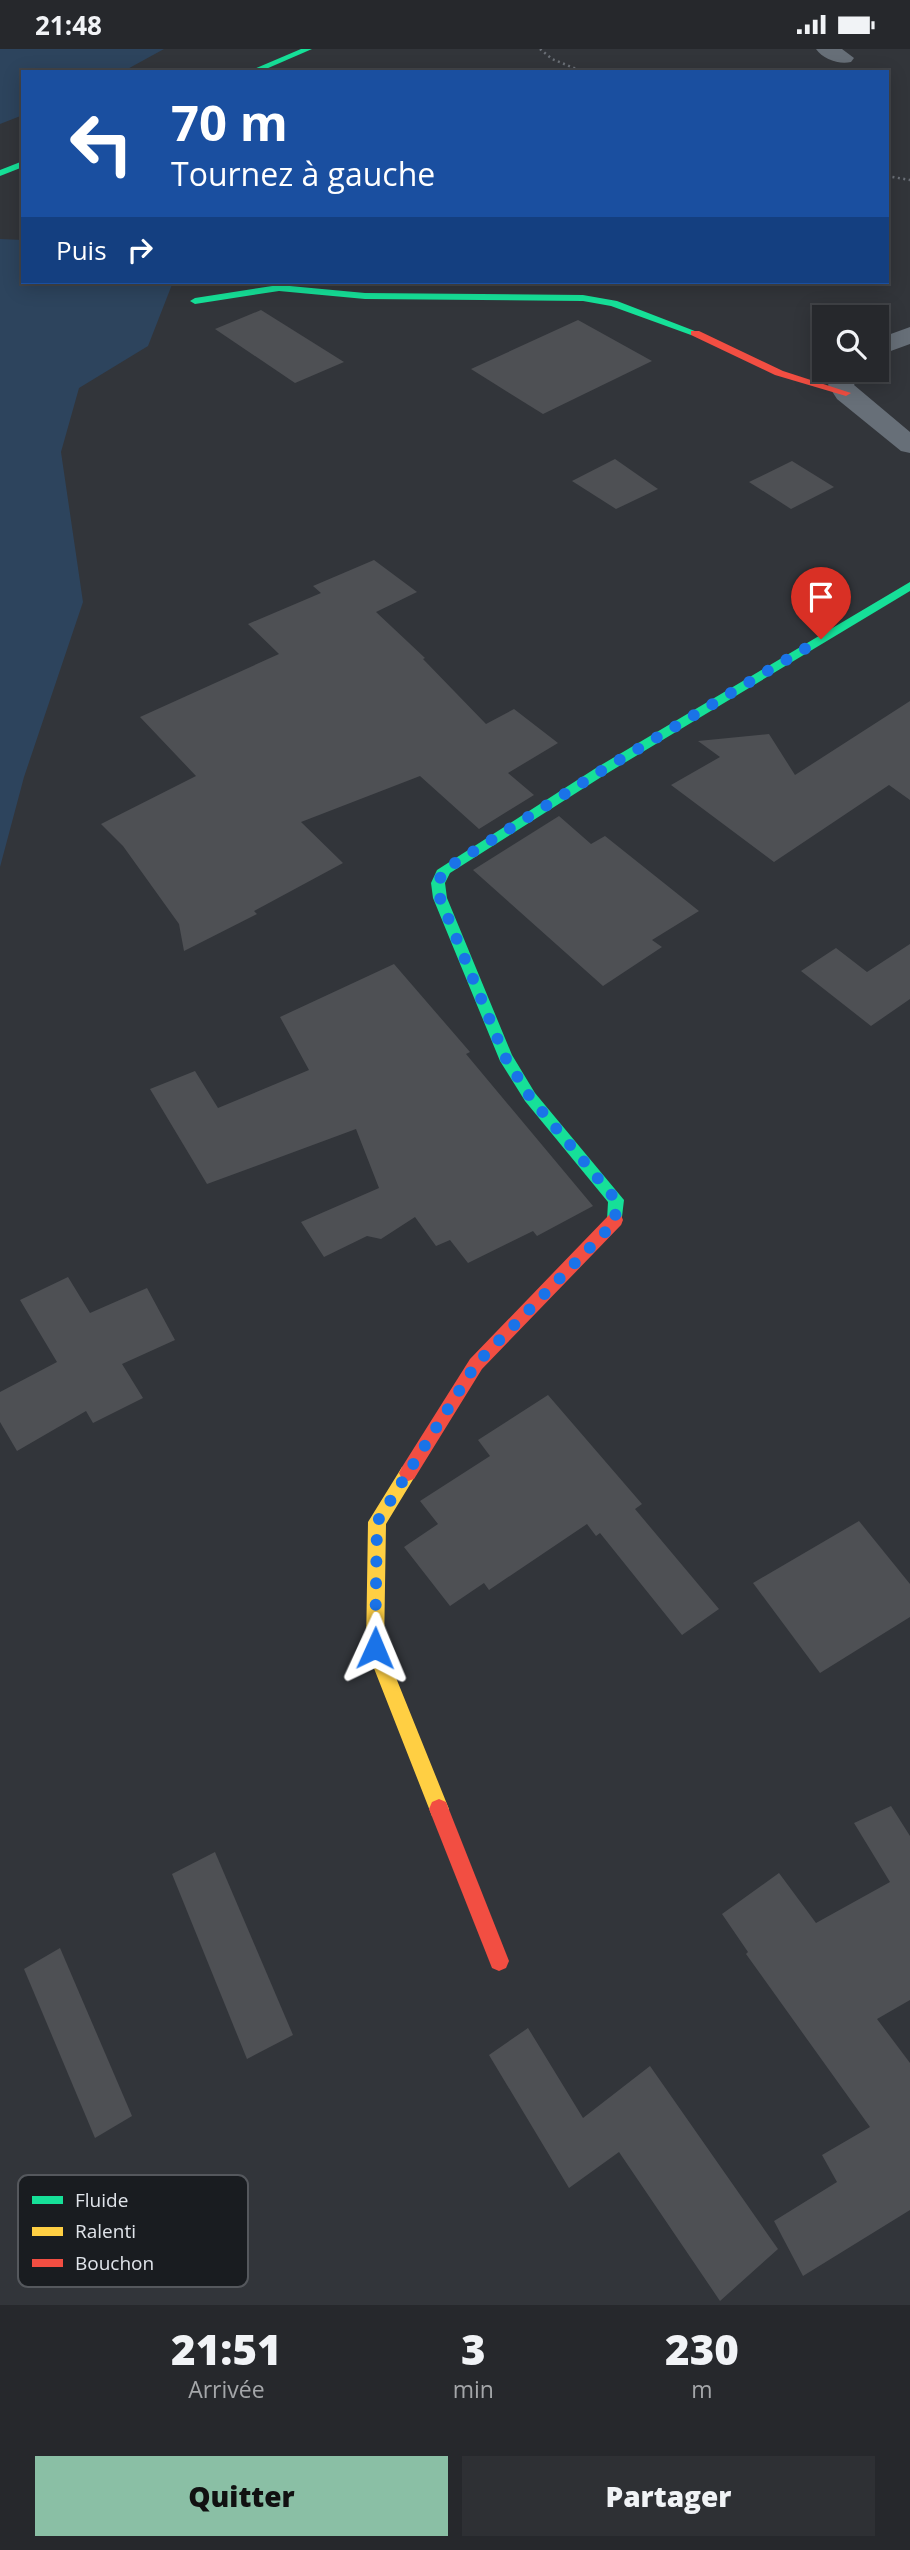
<!DOCTYPE html>
<html lang="fr">
<meta charset="utf-8">
<style>
body{margin:0;font-family:"Open Sans",sans-serif;background:#2e3034;color:#f1f3f6;height:100vh;display:flex;flex-direction:column;font-size:26px;white-space:nowrap}
*{box-sizing:border-box;margin:0}
p{font-size:23px;color:#a4a6a9}
.icon{flex:none;width:38px;height:38px;fill:none;stroke:currentColor;stroke-width:2;stroke-linecap:round;stroke-linejoin:round}
.map{position:relative;height:2256px;overflow:hidden}
.panel{display:flex;flex-direction:column;background:#26282c;flex:1}
.panel>*{flex:none}
.top-card{position:absolute;left:21px;top:21px;width:868px;height:214px;border-radius:0px;box-shadow:0 4px 18px #0003,0 0 0 2px #424448;background:#1a4fa0;color:#fff;overflow:hidden}
.controls{position:absolute;left:812px;top:256px;display:grid;gap:14px}
.controls a{display:grid;place-items:center;width:77px;height:77px;border-radius:0px;background:#26282c;box-shadow:0 4px 18px #0003,0 0 0 2px #424448;font-size:35px}
.pin{position:absolute;display:grid;place-items:center;width:60px;height:60px;color:#fff;margin:-72px -30px;border-radius:50% 50% 50% 0;rotate:-45deg;box-shadow:0 0 7px #0007}
.pin .icon{rotate:45deg}
.me{position:absolute;width:77px;margin:-38px;rotate:1deg;stroke-linejoin:round;filter:drop-shadow(0 0 5px #0008)}
.turn{display:flex;align-items:center;gap:24px;height:147px;padding:0 35px;font-size:32px}
.turn .icon{width:91px;height:91px;stroke-width:2.5}
.turn b{display:block;font-size:49px;line-height:60px}
.then{display:flex;align-items:center;height:66px;padding:0 35px;background:#0003;gap:14px;font-size:26px}
.eta{display:flex;justify-content:space-evenly;align-items:center;height:119px;text-align:center}
.eta b{font-size:42px;font-weight:800;line-height:49px}
.primary-button{display:flex;gap:14px;margin-top:auto;padding:14px 35px}
.primary-button a{flex:1;height:80px;border-radius:0px;background:#8abfa5;color:#111;font-size:28px;font-weight:800;line-height:80px;text-align:center}
.primary-button a+a{background:#2e3034;color:#f1f3f6}
.status{display:flex;justify-content:space-between;align-items:center;height:49px;padding:0 35px;background:#26282c;direction:ltr}
.status svg{height:19px;fill:currentColor}
.map>svg:first-child{display:block}
</style>
<div class="status"><b>21:48</b><svg viewBox="0 0 49 12"><path d="M0 12V9h3v3zM5 12V6h3v6zM10 12V3h3v9zM15 12V0h3v12zM26 1h20v11H26zM47 4h2v5h-2z"/></svg></div>
<div class="map">
<svg width="910" height="2256" viewBox="0 0 910 2256">
<rect width="100%" height="100%" fill="#32353a"/>
<g fill="#2d445d">
<path d="M0,0h164l-42,23h-99v43l-23,9z"/>
<path d="M0,190l23,1v42h150l-25,64 -69,42 -18,64 22,150 -59,175 -24,90z"/>
</g>
<g fill="#4e5054">
<path d="M261,261l83,52 -49,21 -80,-54z"/>
<path d="M578,271l74,41 -109,53 -72,-45z"/>
<path d="M615,410l43,30 -42,20 -44,-28z"/>
<path d="M792,412l42,26 -43,22 -42,-27z"/>
<path d="M374,511l43,32 -41,20 49,46 -2,1 63,65 28,-15 44,34 -50,30 26,22 -55,34 -59,-53 -119,46 42,41 -89,48 3,3 -73,37 -5,-27 -56,-78 -22,-22 95,-48 -56,-59 139,-63 -31,-30 73,-31 -8,-7z"/>
<path d="M910,652v99l-21,-15 -115,77 -103,-77 49,-28 -22,-16 71,-7 26,41z"/>
<path d="M559,767l32,28 14,-8 94,75 -47,29 10,7 -59,39 -130,-116z"/>
<path d="M910,895v55l-39,27 -70,-55 35,-23 31,24z"/>
<path d="M394,915l76,88 -4,2 127,152 -56,30 -4,-5 -65,32 -18,-23 -14,6 -21,-29 -34,22 -14,-3 -43,21 -23,-35 78,-34 -23,-59 -149,55 -57,-95 45,-18 23,37 91,-38 -29,-53z"/>
<path d="M68,1228l22,36 57,-25 28,52 -53,24 21,34 -50,25 -7,-12 -69,40 -17,-29v-30l57,-30 -37,-62z"/>
<path d="M548,1346l94,109 -7,5 84,100 -37,26 -82,-102 -4,3 -9,-12 -98,66 -5,-7 -34,23 -46,-59 34,-23 -18,-23 70,-45 -12,-16z"/>
<path d="M859,1472l51,63v33l-90,56 -67,-90z"/>
<path d="M891,1757l19,30v164l-33,19 33,44v147l-107,66 -29,-55 63,-39 -15,-27 48,-28 -124,-173 2,-2 -26,-38 57,-41 37,50 74,-41 -36,-59z"/>
<path d="M215,1803l78,183 -46,24 -75,-185z"/>
<path d="M60,1899l72,168 -37,22 -71,-169z"/>
<path d="M528,1979l55,90 67,-52 128,183 -58,52 -101,-149 -50,36 -80,-133z"/>
</g>
<g fill="none" stroke-linecap="round" stroke-linejoin="round">
<g stroke="#6b7077" stroke-width="2.5" stroke-dasharray="2 3.5" stroke-linecap="butt">
<path d="M540,0l12,10 32,13"/>
<path d="M887,127l23,4"/>
</g>
<g fill="#676f78" fill-rule="evenodd">
<path d="M816,0h26l12,9 -3,4c-12,3 -28,-3 -35,-13z"/>
<path d="M910,278v17l-33,12v-17z"/>
<path d="M837,320h26l-9,16 56,47v21l-9,-2 -64,-52 -9,-14z"/>
</g>
<g fill="#16e098" fill-rule="evenodd">
<path d="M301,0h11l-53,23h-12z"/>
<path d="M23,112v6l-23,9v-6z"/>
<path d="M279,236l86,8 218,2 34,6 83,32 -9,2 -80,-29 -28,-5 -218,-2 -86,-8 -84,13 -5,-3 5,-3z"/>
<path d="M910,533v9l-304,183 -156,99 -5,10 2,15 65,157 23,38 89,107 -3,25h-12l-2,-5 1,-18 -83,-101 -25,-40 -67,-163 -2,-15 6,-13 159,-102z"/>
</g>
<path fill="#ffcf43" fill-rule="evenodd" d="M408,1416l6,2 3,6 -31,51 -2,124 65,161 -3,7 -7,3 -7,-3 -66,-168 2,-126 34,-55z"/>
<g fill="#f24e42" fill-rule="evenodd">
<path d="M691,282h8l84,40 68,22 -5,3 -71,-21 -84,-40z"/>
<path d="M615,1164l6,2 2,5 -2,5 -139,144 -68,110 -6,2 -6,-2 -3,-6 3,-6 68,-108 139,-144z"/>
<path d="M439,1750l7,3 63,159 -3,7 -7,3 -7,-3 -63,-159 3,-7z"/>
</g>
</g>
<g fill="none" stroke-linecap="round" stroke-linejoin="round">
<path stroke="#1a73e8" stroke-width="12" stroke-dasharray="0 21.6" d="M375,1599l2,-126 99,-158 139,-142 1,-22 -86,-103 -25,-40 -65,-159 -2,-15 6,-13 157,-99 220,-132"/>
</g>
<rect x="18" y="2126" width="230" height="112" rx="10" fill="#191c20" stroke="#55585d" stroke-width="2"/>
<rect x="32" y="2147" width="31" height="8" fill="#16e098"/>
<rect x="32" y="2178" width="31" height="9" fill="#ffcf43"/>
<rect x="32" y="2210" width="31" height="8" fill="#f24e42"/>
<g font-size="19" fill="#e0e4ea">
<text x="75" y="2158">Fluide</text>
<text x="75" y="2189">Ralenti</text>
<text x="75" y="2221">Bouchon</text>
</g>
</svg>
<div class="controls">
<a><svg class="icon" aria-label="search" viewBox="0 0 24 24"><circle cx="10" cy="10" r="6"/><path d="M15 15l6 6"/></svg></a>
</div>
<div class="pin" style="left:821px;top:590px;background:#d93025"><svg class="icon" aria-label="arrive" viewBox="0 0 24 24"><path d="M6 21V4h12l-3 4 3 4H6"/></svg></div>
<svg class="me" style="left:375px;top:1599px" viewBox="-20 -20 40 40"><path d="M0-17L14 15 0 8-14 15z" fill="#1a73e8" stroke="#fff" stroke-width="4"/></svg>
<div class="top-card">
<div class="turn"><svg class="icon" aria-label="left" viewBox="0 0 24 24"><path d="M17 20v-9H6M10 6l-5 5 5 5"/></svg><div><b>70 m</b>Tournez à gauche</div></div>
<div class="then">Puis<svg class="icon" aria-label="right" viewBox="0 0 24 24"><path d="M7 20v-9h11M14 6l5 5-5 5"/></svg></div>
</div>
</div>
<section class="panel">
<div class="eta">
<div><b>21:51</b><p>Arrivée</p></div>
<div><b>3</b><p>min</p></div>
<div><b>230</b><p>m</p></div>
</div>
<div class="primary-button"><a>Quitter</a><a>Partager</a></div>
</section>
